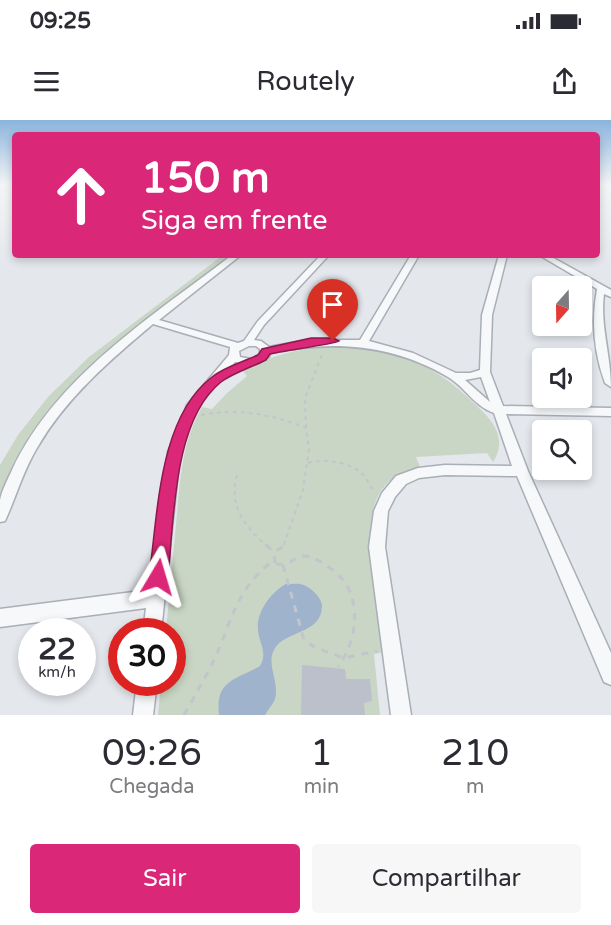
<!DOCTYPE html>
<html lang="pt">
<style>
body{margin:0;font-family:"Varela Round",sans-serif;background:#f7f7f7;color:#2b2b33;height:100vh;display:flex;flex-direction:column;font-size:22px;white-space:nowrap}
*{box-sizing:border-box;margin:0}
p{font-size:20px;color:#7c7c81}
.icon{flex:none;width:33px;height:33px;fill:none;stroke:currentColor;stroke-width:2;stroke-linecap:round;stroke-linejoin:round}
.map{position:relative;height:595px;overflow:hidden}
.drawer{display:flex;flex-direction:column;background:#fff;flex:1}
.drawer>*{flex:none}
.hud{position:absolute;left:12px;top:12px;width:588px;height:126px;border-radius:6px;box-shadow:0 3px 9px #0003;background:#db2777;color:#fff;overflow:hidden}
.needle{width:39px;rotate:200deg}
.controls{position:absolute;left:532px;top:156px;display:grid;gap:12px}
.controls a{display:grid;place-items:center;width:60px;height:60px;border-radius:6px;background:#fff;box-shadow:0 3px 9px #0003;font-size:30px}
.speed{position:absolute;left:18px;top:498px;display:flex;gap:12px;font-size:30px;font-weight:700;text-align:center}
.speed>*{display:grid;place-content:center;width:78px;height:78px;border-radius:50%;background:#fff;box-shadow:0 3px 9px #0003;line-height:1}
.speed small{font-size:15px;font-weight:400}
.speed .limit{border:9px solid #d22;background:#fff;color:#111}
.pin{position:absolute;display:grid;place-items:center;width:51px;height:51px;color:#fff;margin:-62px -26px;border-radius:50% 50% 50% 0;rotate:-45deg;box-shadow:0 0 6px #0007}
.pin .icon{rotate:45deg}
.me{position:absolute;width:66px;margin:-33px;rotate:7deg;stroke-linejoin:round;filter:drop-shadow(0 0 4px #0008)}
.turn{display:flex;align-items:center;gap:21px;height:126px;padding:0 30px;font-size:27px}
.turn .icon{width:78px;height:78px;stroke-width:2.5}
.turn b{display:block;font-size:42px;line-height:51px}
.eta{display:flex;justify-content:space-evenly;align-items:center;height:102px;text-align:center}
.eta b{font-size:36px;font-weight:600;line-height:42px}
.primary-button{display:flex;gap:12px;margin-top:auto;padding:12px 30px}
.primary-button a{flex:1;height:69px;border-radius:6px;background:#db2777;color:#fff;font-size:24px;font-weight:600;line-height:69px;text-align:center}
.primary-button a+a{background:#f7f7f7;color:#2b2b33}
.status{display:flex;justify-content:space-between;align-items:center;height:42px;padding:0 30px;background:#fff;direction:ltr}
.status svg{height:16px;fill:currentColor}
header{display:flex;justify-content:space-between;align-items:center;height:78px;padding:0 30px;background:#fff;font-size:27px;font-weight:600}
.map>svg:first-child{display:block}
</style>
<div class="status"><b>09:25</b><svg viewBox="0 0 49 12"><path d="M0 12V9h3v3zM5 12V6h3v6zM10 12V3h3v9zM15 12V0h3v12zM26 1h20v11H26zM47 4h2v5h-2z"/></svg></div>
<header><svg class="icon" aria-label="menu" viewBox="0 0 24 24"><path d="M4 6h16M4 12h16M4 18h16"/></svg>Routely<svg class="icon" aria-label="share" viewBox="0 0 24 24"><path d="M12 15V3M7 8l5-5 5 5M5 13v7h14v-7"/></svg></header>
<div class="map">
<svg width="611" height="595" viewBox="0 0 611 595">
<rect width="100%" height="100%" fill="#e4e7ec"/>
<g fill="#c9d6c5">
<path d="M223,135h10l-154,123 -79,123v-36l18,-30 30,-38 41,-40z"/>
<path d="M325,227c69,-2 112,17 159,66 14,14 21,31 9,49l-6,-9 -71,4 4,10c-59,12 -51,67 -45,112 3,25 6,49 9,73l-10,2 6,61h-222l3,-32 11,-1v-50l-6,-1c3,-35 7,-71 10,-107 4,-41 5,-80 26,-117l10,2 15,-16 20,-17 -4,-5c25,-14 52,-22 82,-24z"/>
</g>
<path fill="#9fb4cc" d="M286,464c6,0 13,-1 18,1 7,3 17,12 18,20 1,30 -38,25 -48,45 -8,14 6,33 1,49 -2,5 -7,11 -10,16h-46c-4,-35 16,-35 41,-49 8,-13 -1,-23 -2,-36 -2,-18 13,-38 28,-46z"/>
<path fill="#bbc0ca" d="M302,545l43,4 1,10h24l2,22 -8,2 1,12h-64z"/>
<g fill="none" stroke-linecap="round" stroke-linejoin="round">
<defs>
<g id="street">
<path d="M232,135h9l-82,65 79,23 6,-2 14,-20 63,-66h8l-65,70 -10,15 7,1 8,6 39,-7h52l51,-85h8l-50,86 44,12 43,20h14l10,-3 2,-55 17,-60h8l-15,60 -2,57 13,34 108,2v8l-105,-2 22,57 83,182v32l-7,-3 -87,-206 -72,-1 -26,3 -13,6 -11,13 -7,14 -3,36 26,168h-20l-22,-168 5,-36 8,-18 14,-17 22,-8 27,-3 67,1 -18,-53c-20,-7 -29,-26 -46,-36 -56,-33 -116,-37 -178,-24l-1,4 -17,8 -17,-3 -39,47 -16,43 -19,180h-18l3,-24 -146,19v-18l149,-19 19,-138 19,-47 42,-50 1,-8 -77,-23c-43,36 -88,75 -116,124 -14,23 -21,49 -32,73l-5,1c0,-7 0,-15 0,-22 2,-10 8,-21 12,-30 44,-94 141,-154 220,-215zM249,226h7l4,3v5l-9,5 -11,-2 -1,-6zM481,257l9,25 -25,-22z"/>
<path d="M539,135h9l63,35v7l-7,-3c-4,32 7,61 7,93l-6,-4c-11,-30 -14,-62 -8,-94z"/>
<path d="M137,562h20l-4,33h-20z"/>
</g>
</defs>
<use href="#street" stroke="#a9aeb7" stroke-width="3"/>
<g stroke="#c2c5cb" stroke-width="2" stroke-dasharray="4 4" stroke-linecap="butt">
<path d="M201,295c36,-7 71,-1 105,13l3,21 -6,41 -20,57"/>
<path d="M306,308l-1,-30 18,-46"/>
<path d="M308,343c17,-5 44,-1 56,13 5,6 6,12 12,16"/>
<path d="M237,355c-9,31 8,52 31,72"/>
</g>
<g stroke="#c2c5cb" stroke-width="3" stroke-dasharray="7 7" stroke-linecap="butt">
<path d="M266,425l8,7"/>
<path d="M275,443l-1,-11 11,-7"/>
<path d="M283,445l21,75 12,8 28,10 33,-7"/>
<path d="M184,595c10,-18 20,-35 29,-53 19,-40 21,-69 57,-99 4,0 9,2 14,1 8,-1 13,-9 21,-8 9,1 18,7 25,12 34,23 29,69 8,99"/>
</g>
<use href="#street" fill="#f7f8fa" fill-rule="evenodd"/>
</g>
<linearGradient id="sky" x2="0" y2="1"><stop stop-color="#8bb4dd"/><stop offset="0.44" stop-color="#f3f4f6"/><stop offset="1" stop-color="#f3f4f6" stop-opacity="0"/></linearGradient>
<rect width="611" height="147" fill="url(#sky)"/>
<path fill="#db2777" stroke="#8e194d" stroke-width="1.5" d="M311,218h22l6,3c-4,3 -58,10 -69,13l-4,6c-14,7 -33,13 -45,22 -48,38 -47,138 -53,195l-3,7 -7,2 -6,-2 -3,-7c9,-62 9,-159 63,-200 12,-10 31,-15 46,-22l4,-6z"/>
</svg>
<div class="controls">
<a><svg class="needle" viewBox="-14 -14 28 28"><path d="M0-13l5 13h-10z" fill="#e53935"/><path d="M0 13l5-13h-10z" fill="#7c7c81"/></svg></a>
<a><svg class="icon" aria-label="sound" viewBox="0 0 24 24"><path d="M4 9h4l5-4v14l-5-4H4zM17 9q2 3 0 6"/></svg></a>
<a><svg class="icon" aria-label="search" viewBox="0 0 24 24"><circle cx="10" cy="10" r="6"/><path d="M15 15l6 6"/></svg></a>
</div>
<div class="speed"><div>22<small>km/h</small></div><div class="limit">30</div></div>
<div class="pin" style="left:333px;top:221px;background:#d93025"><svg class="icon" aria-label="arrive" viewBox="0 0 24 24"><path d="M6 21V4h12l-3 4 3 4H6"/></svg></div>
<svg class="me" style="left:158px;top:457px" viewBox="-20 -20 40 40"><path d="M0-17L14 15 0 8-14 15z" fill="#db2777" stroke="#fff" stroke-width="4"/></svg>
<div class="hud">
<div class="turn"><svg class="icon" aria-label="ahead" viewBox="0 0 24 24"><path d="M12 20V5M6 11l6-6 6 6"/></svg><div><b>150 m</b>Siga em frente</div></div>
</div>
</div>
<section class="drawer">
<div class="eta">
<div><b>09:26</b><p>Chegada</p></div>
<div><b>1</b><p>min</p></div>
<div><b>210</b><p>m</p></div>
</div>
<div class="primary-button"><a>Sair</a><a>Compartilhar</a></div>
</section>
